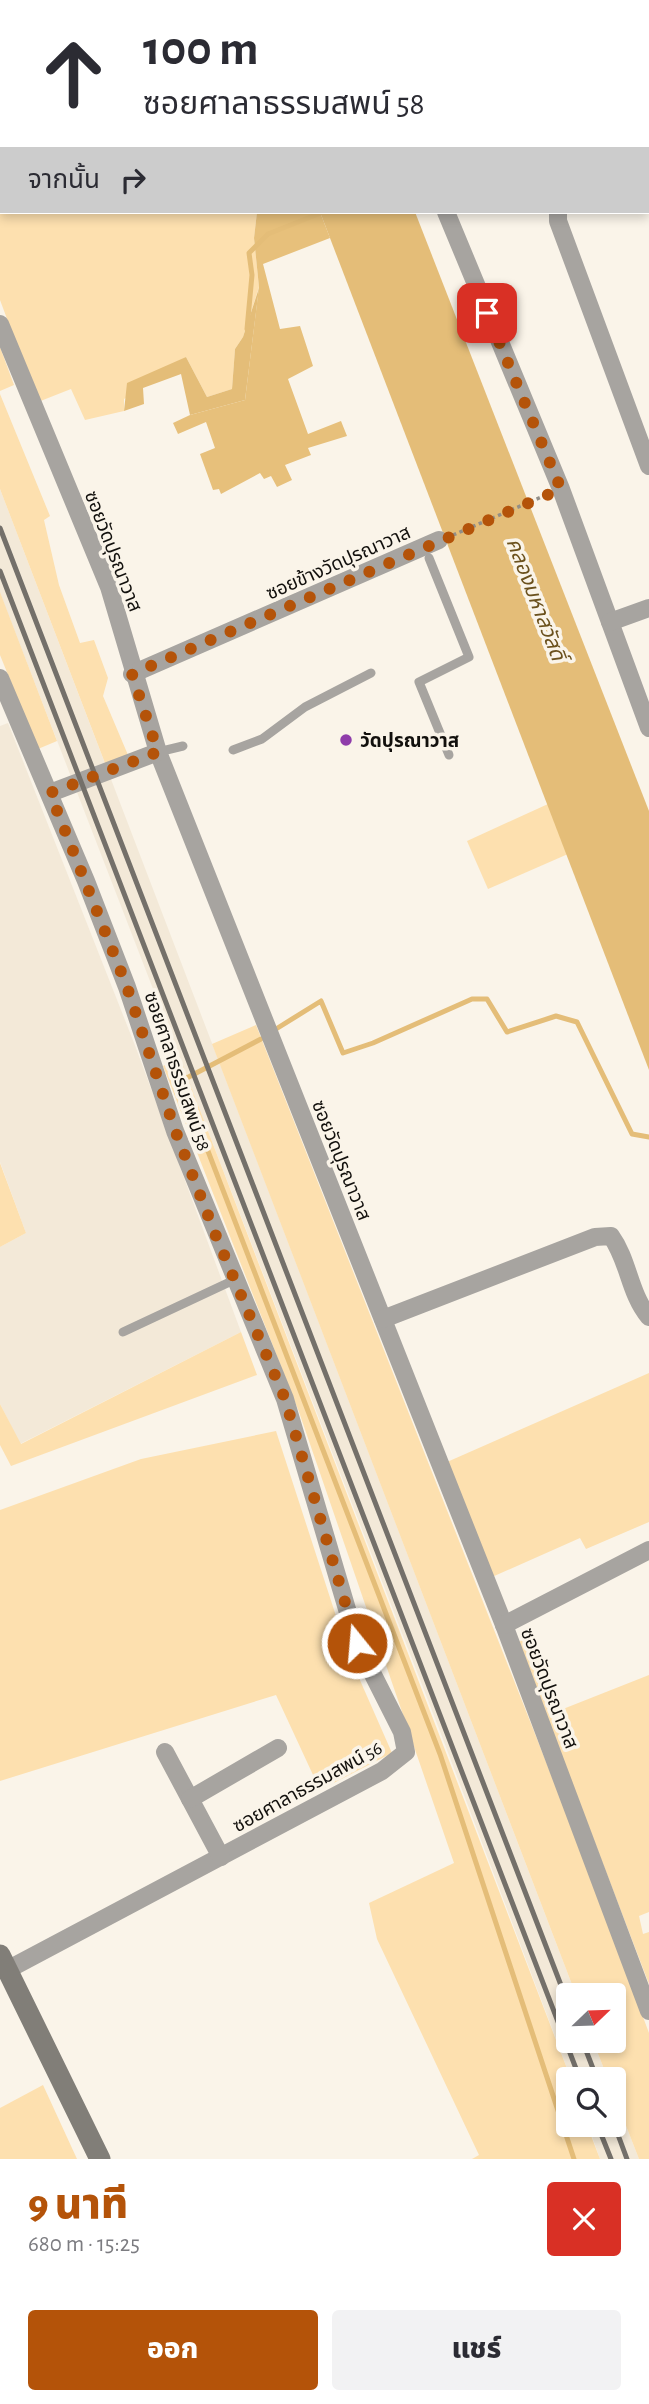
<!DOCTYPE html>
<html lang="th">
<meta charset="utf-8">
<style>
body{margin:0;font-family:"Alegreya Sans","Noto Sans Thai",sans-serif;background:#f2f2f3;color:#2b2b33;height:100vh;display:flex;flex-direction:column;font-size:26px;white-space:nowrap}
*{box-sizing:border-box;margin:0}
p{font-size:23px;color:#7c7c81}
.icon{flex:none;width:38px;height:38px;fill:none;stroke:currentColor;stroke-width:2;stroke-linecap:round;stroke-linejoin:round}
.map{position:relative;height:2159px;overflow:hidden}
.sheet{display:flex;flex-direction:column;background:#fff;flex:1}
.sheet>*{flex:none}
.guide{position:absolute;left:0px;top:0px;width:649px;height:214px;box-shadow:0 4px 10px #0003;background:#fff;color:#2b2b33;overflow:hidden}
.needle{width:46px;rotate:67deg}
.buttons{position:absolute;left:556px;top:1983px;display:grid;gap:14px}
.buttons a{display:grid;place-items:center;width:70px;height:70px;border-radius:7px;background:#fff;box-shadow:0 4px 10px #0003;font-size:35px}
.pin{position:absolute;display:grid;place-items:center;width:60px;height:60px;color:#fff;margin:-30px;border-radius:14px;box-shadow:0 4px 10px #0006}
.me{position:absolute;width:77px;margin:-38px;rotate:343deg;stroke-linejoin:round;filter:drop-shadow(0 0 5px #0008)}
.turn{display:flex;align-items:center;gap:24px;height:147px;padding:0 28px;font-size:32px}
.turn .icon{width:91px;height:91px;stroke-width:2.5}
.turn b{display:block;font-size:49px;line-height:60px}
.then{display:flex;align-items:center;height:66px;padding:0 28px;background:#0003;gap:14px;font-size:26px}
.round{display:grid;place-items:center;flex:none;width:74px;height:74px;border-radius:7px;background:#f2f2f3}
.head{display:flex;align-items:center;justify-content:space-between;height:119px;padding:0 28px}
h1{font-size:42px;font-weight:800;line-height:52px;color:#b45309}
.cta{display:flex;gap:14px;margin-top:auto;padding:14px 28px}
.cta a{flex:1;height:80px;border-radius:7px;background:#b45309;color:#fff;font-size:28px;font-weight:800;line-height:80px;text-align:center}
.cta a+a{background:#f2f2f3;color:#2b2b33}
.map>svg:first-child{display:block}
</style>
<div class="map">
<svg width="649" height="2159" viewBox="0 0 649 2159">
<rect width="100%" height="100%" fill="#faf4e9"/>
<g fill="#f3e9d8">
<path d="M0,489l576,1506h-7v45l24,1 15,38h-37l-130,-345 -441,-1141z"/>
<path d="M8,723l128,325 105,284 -221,112 -20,-40v-157l26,-14 -26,-71v-436z"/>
<path d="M614,2095l25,64h-39l-12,-34 26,-1z"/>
</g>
<g fill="#fde0af">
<path d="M0,0l106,2h-104l-2,183z"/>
<path d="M0,201l2,11h255l-3,26 5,49 -16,50 -8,12 -3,40 -25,8 -21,-40 -62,42v12l-39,9 -14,-31 -33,13 -38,-102z"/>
<path d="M0,347l14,38 -14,6z"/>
<path d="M0,394l50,122 -6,4 15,65 21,58 14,-3 14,38 -5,18 25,59 -20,16 -108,-282z"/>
<path d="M0,592l57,149 -19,8 -38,-94z"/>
<path d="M548,804l20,50 -80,35 -21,-48z"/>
<path d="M256,1025l318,808 75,200v126h-10l-25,-64v-16h-6l-15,-38 21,-1v-45h-38l-364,-951z"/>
<path d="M180,1058l391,1021 -2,45 18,1 13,34h-128l7,-4 -102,-216 -8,-36 85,-40 -155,-451 -136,-346z"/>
<path d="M0,1163l26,70 -26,14z"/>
<path d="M241,1332l16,43 -246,91 -11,-21v-41l21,40z"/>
<path d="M649,1373v149l-63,27 -6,-11 -88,39 -45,-115z"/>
<path d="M276,1431l72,222 44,100 -72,37 -44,-95 -276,86v-271l141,-51z"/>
<path d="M532,1635l31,74 86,-34v237l-10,4 4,18 6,-2v52l-131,-342z"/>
<path d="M43,2085l34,74h-77v-51z"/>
</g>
<path fill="#e7c07b" d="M257,212h63l10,26 -67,26 17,65 20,-3 13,40 -25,13 20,55 33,-13 6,15 -39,12 3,7 -26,10 7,15 -15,7 -6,-11 -7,3 -4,-6 -39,21 -2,-5 -6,1 -13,-36 15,-6 -9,-26 -28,12 -5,-11 17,-8 55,-15 14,-113 -5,-49z"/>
<g fill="#e4bd78">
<path d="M320,212h95l234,599v259z"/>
<path d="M259,288l-14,112 -55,15 -9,-41 -38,14 1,16 -20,7 3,-28 59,-26 21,40 25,-8 3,-40 8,-12z"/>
</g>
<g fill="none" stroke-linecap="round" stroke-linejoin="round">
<g stroke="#e4bd78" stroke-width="5">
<path d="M247,329l5,-54 -3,-22 19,-19 55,-22"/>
<path d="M276,1029l45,-28 22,52 30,-10 99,-44h15l20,33 49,-16 21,6 55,112 17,3"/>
<path d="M261,1039l-80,42 259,673 134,405"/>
</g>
<path stroke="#928e87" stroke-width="3.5" stroke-dasharray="3.5 3.5" stroke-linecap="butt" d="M453,535l93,-40"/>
<g stroke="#a7a4a0" stroke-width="9">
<path d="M96,0l1,2"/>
<path d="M429,558l40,99 -50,25 30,73"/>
<path d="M233,750l29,-11 43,-32 66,-34"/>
<path d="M158,752l25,-6"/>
<path d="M123,1332l111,-52"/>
</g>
<g stroke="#a7a4a0" stroke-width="18">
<path d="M362,0l1,2"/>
<path d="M28,2l3,-2"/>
<path d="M0,16l2,-1"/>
<path d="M648,20l1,-1"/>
<path d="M648,174l1,-1"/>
<path d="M0,196l2,-1"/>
<path d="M446,212l115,277 88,239"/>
<path d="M558,212v9l91,245"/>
<path d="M0,324l109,263 49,165 346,873 145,386"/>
<path d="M610,622l39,-14"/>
<path d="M132,674l307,-134"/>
<path d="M0,678l86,203 41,106 48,144 110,268 72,244 45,89 4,20 -24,19 -375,199"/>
<path d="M50,793l108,-41"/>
<path d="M383,1319l212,-82 16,-1c18,25 18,57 38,81"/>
<path d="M504,1625l145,-75"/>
<path d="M165,1752l56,105"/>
<path d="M190,1799l88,-51"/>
</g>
<path stroke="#817e78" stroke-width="21" d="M0,1955l100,204"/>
<g stroke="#74706a" stroke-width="5">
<path d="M0,528l569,1478"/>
<path d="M0,571l580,1508"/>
<path d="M582,2040l15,39"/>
<path d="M597,2124l14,35"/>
<path d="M614,2124l13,35"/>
</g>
</g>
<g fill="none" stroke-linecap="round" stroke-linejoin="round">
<path stroke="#b45309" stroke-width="12" stroke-dasharray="0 21.6" d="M357,1643l-72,-244 -69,-163 -41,-106 -48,-143 -77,-194 108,-41 -26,-78 429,-185 -74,-176"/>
</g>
<circle fill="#8f3caa" stroke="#faf4e9" stroke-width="2.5" cx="346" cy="740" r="7"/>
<g text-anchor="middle" stroke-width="7" stroke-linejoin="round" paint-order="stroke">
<g font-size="19" fill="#12100d" stroke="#faf4e9">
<text transform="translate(114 551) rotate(69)" y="7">ซอยวัดปุรณาวาส</text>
<text transform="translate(338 562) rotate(-24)" y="7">ซอยข้างวัดปุรณาวาส</text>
<text transform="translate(178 1071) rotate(71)" y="7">ซอยศาลาธรรมสพน์ 58</text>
<text transform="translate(342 1160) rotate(68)" y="7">ซอยวัดปุรณาวาส</text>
<text transform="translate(550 1688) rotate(69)" y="7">ซอยวัดปุรณาวาส</text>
<text transform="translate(307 1786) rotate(-29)" y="7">ซอยศาลาธรรมสพน์ 56</text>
</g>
<g font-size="19" font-weight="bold" fill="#12100d" stroke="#faf4e9" text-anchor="start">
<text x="360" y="747">วัดปุรณาวาส</text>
</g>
<g font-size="21" font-style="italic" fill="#6b511d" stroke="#faf4e9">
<text transform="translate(536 599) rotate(69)" y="7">คลองมหาสวัสดิ์</text>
</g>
</g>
</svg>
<div class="buttons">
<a><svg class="needle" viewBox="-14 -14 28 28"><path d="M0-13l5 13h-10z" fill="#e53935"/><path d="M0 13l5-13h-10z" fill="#7c7c81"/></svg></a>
<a><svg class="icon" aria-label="search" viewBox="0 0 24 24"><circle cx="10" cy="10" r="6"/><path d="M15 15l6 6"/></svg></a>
</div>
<div class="pin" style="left:487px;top:313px;background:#d93025"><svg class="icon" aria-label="arrive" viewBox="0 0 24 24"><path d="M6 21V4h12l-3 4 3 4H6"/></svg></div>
<svg class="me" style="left:357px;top:1643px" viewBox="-20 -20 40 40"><circle r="17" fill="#b45309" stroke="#fff" stroke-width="3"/><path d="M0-11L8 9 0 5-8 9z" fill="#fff"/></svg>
<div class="guide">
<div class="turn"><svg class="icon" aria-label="ahead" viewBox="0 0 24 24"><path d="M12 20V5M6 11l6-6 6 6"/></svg><div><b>100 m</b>ซอยศาลาธรรมสพน์ 58</div></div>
<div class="then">จากนั้น<svg class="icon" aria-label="right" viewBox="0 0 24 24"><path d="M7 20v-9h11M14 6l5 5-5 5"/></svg></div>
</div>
</div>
<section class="sheet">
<div class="head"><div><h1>9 นาที</h1><p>680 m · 15:25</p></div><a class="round" style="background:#d93025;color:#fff"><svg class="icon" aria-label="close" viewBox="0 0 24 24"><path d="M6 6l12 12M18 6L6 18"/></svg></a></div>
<div class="cta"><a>ออก</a><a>แชร์</a></div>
</section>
